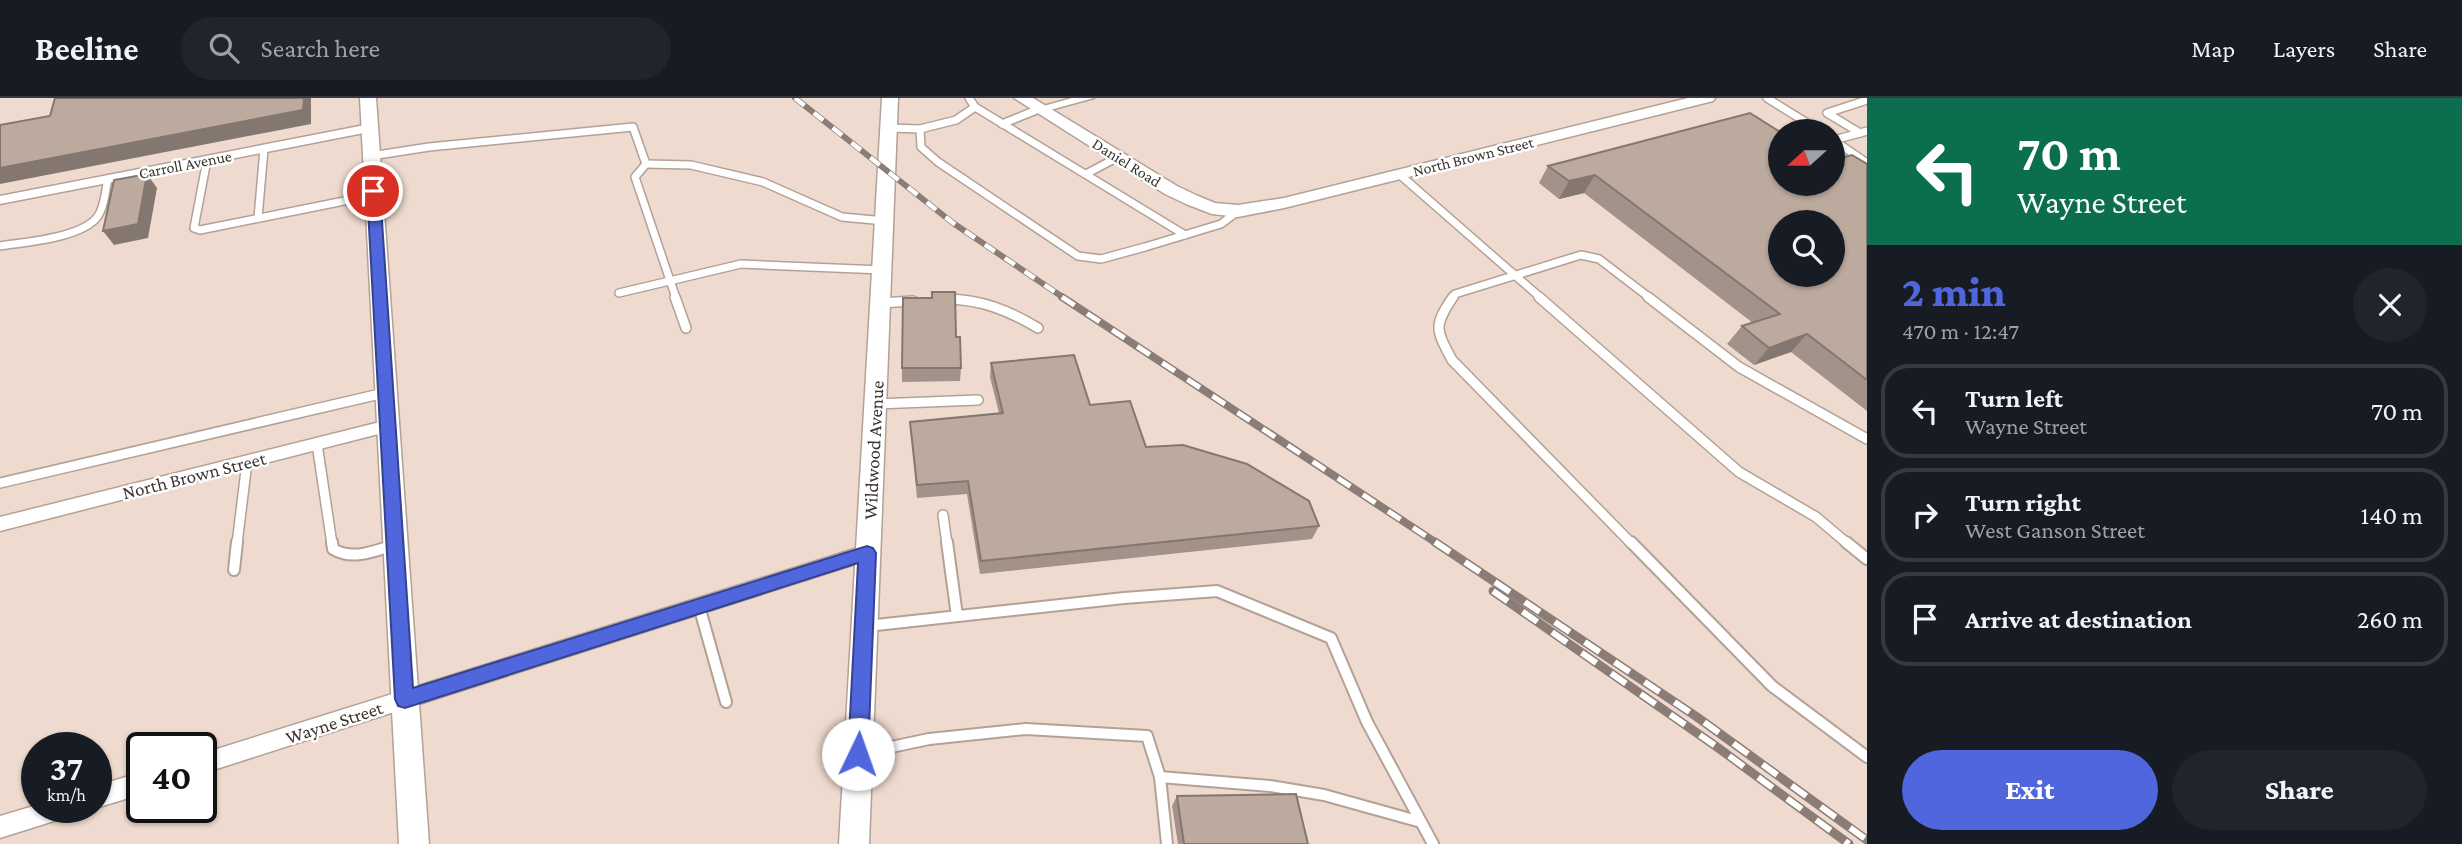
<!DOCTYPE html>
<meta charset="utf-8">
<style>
body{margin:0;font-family:"Crimson Pro",serif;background:#20242c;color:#f1f3f6;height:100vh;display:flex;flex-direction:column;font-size:26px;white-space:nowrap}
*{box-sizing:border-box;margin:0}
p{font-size:23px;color:#9ea1a6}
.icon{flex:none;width:38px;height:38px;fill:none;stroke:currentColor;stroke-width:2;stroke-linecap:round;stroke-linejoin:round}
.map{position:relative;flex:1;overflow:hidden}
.details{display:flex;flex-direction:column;background:#171b24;width:595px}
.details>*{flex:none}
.banner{background:#0b6e4f;color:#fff;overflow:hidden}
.needle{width:46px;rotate:249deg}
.controls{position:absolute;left:1768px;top:21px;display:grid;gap:14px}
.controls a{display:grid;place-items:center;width:77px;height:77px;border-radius:50%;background:#171b24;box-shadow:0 2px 5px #0004;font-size:35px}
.speed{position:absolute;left:21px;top:634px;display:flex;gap:14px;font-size:35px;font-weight:700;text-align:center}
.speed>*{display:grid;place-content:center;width:91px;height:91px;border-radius:50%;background:#171b24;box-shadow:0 2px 5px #0004;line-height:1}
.speed small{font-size:18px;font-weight:400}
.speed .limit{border:4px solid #111;border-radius:10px;background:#fff;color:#111}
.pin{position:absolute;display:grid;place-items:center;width:60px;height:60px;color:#fff;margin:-30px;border:4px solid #fff;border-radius:50%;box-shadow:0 2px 7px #0007}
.me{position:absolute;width:77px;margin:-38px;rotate:3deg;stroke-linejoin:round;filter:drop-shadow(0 0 5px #0008)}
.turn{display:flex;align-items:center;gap:24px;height:147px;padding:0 35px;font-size:32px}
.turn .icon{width:91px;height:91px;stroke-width:2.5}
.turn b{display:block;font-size:49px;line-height:60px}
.round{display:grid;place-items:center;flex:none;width:74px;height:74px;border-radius:37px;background:#20242c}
.head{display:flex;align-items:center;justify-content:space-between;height:119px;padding:0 35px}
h1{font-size:42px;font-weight:800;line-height:52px;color:#5066dc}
.action{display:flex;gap:14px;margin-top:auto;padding:14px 35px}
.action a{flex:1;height:80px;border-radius:42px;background:#5066dc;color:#fff;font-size:28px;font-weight:800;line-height:80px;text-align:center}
.action a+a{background:#20242c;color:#f1f3f6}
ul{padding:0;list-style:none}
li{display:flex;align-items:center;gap:21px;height:94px;margin:0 14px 10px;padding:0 21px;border:4px solid #363941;border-radius:28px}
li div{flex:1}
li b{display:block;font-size:26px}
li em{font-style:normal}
header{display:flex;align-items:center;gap:42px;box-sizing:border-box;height:98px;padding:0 35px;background:#171b24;border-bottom:2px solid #363941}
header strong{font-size:33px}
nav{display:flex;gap:38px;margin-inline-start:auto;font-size:24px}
.search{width:490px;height:63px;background:#20242c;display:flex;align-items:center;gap:18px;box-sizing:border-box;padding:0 24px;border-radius:38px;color:#9ea1a6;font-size:26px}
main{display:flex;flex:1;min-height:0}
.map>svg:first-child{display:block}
</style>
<header>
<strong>Beeline</strong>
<div class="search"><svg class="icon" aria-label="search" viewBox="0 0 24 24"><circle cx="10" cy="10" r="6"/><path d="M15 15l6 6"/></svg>Search here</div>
<nav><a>Map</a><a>Layers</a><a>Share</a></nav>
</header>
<main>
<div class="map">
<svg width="1867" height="746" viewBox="0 0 1867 746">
<rect width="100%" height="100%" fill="#eedace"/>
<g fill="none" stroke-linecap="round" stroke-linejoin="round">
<defs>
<g id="service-far2">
<path d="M969,0l6,9 -19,13 -36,9 1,18 17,15 140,94 23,3 44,-12 76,-23 17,-13"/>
<path d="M1767,0l53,33"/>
<path d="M975,9l210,128"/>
<path d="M1002,26l37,-15"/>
<path d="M889,30l31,1"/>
<path d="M1860,35l-33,-20 40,-13"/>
<path d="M1832,41l35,24"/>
<path d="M1834,42l33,-9"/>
<path d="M371,58l58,-9 204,-20 13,37 -11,13 41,121"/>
<path d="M207,62l-13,68 6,2 174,-35"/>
<path d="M646,66l45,1 72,17 79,35 43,4"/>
<path d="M1086,76l32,-17"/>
<path d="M1399,76l142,124"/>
<path d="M258,120l6,-69"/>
<path d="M0,148c25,-4 83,-8 98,-30 7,-10 7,-25 10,-37"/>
<path d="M619,195l122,-29 141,6"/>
<path d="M1452,200l3,-4 126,-39 18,4 51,39"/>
</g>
<g id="service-far1">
<path d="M675,199l11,31"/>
<path d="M1453,199c-20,29 -17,33 -1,63l180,184"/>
<path d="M1539,199l200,175 77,45 32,27"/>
<path d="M1648,199l91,70 128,72"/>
<path d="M945,201c35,0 63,11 93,29"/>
<path d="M880,205l33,-2"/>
<path d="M876,306l102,-4"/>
<path d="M317,346l15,100"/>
<path d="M0,385l384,-90"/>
<path d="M943,417l4,29"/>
<path d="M237,446l10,-82"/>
</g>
<g id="service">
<path d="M332,444l1,7c20,12 41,2 61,-4"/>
<path d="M947,444l10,74"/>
<path d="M1631,444l141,144 95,71"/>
<path d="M1846,444l21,17"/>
<path d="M234,472l3,-28"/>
<path d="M699,508l27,96"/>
<path d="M867,528l257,-28 93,-7 114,47 36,84 66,122"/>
<path d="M863,655l66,-14 97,-10 121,7 13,41 7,67"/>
<path d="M1160,679l110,9 54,9 97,27"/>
</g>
<g id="minor">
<path d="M1072,0h22l-55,15 -6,-4z"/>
<path d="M370,26l4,1v6l-374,73v-8z"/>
<path d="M388,322l6,2 2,4 -2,4 -394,101v-14z"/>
<path d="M867,447l7,3 2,5 -2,5 -673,216v-20z"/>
<path d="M142,674v22l-46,14 -3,-1h3v-21z"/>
<path d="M37,707v2h39l-3,8 -73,23v-22z"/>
</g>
<g id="tertiary">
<path d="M360,0h16l53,746h-30z"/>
<path d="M882,0h16l-29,746h-30z"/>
<path d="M1014,0h19l144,88 21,10 17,7 23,2 46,-7 404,-100h27l-2,3 -429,107 -46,9 -26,-3 -26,-10 -21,-10z"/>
</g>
</defs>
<use href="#service-far2" stroke="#b4a196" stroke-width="10"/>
<use href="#service-far1" stroke="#b4a196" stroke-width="12"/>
<use href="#service" stroke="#b4a196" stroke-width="14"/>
<use href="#minor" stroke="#b4a196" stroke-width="3"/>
<use href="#tertiary" stroke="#b4a196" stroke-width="3"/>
<use href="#service-far2" stroke="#fff" stroke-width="7"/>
<use href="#service-far1" stroke="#fff" stroke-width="9"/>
<use href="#service" stroke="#fff" stroke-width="10"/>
<use href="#minor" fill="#fff" fill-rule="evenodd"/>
<use href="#tertiary" fill="#fff" fill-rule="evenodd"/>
<defs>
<path id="rail-far2" d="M795,0l158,125 111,75"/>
<path id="rail-far1" d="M1062,199l376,247"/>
<g id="rail">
<path d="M1435,444l262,175 170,123"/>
<path d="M1493,493l224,156 132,97"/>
</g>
</defs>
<use href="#rail-far2" stroke="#8b7d76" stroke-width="6"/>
<use href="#rail-far1" stroke="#8b7d76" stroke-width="8"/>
<use href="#rail" stroke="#8b7d76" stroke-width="9"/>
<use href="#rail-far2" stroke="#fff" stroke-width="4.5" stroke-dasharray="12" stroke-linecap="butt"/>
<use href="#rail-far1" stroke="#fff" stroke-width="5" stroke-dasharray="15" stroke-linecap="butt"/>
<use href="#rail" stroke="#fff" stroke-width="6" stroke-dasharray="18" stroke-linecap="butt"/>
</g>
<g fill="#a39289">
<path d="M1867,66v247l-76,-59 -37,13 -27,-21 15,-18 11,-3 -169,-130 -25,6 -20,-16 9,-17 232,18z"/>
<path d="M956,239l5,31 -1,13 -58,1v-14z"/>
<path d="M991,265l99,42 56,42 173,79 -7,13 -332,35 -13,-80 -50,4 -7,-76 89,-9 -9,-36z"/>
<path d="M1177,698l131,48h-130l-6,-38z"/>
</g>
<g fill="#84776f">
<path d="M304,0h7v26l-311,60v-16z"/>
<path d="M147,76l10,14 -9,50 -34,7 -11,-14z"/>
<path d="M1595,77l-11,18 -25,6 10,-18z"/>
<path d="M1807,236l-16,18 -37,13 15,-17z"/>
</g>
<g fill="#bdaa9f" stroke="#84776f" stroke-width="2" fill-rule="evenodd">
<path d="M55,0h249l-1,12 -303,58v-43l50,-9z"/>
<path d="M1750,15l30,19v52h52v-24l20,-5 15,9v216l-60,-46 -38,14 -27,-22 38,-12 -185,-139 -26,6 -21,-15zM1780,124h52v53h-52z"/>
<path d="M147,76l-9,50 -35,7 11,-51z"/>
<path d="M932,194h23l1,45h4l1,31h-59l1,-70h29z"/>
<path d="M1074,257l16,50 40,-4 16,46 37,-2 64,19 62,37 10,25 -338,35 -13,-80 -51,4 -7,-63 93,-9 -12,-50z"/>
<path d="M1296,696l12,50h-124l-7,-48z"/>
</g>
<path fill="#5066dc" stroke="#34428f" stroke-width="2" d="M373,89l7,4 33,497 454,-142 6,2 3,5 -8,201 -3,7 -7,2 -7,-2 -3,-7 10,-191 -453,145 -7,-2 -3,-7 -28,-508z"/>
<g text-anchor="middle" stroke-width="5" stroke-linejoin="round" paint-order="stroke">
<g font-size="16" fill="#3c3430" stroke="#fff">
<text transform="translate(1473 58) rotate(-14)" y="6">North Brown Street</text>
<text transform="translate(1127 64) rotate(32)" y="6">Daniel Road</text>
<text transform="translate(185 66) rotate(-11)" y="6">Carroll Avenue</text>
</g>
<g font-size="19" fill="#3c3430" stroke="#fff">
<text transform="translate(873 352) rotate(-87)" y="7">Wildwood Avenue</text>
<text transform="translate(194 377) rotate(-14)" y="7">North Brown Street</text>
<text transform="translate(334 624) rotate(-18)" y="7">Wayne Street</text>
</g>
</g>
</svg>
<div class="controls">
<a><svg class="needle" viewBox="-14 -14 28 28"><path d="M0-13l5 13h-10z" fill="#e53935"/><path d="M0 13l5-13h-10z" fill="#9ea1a6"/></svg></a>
<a><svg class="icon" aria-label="search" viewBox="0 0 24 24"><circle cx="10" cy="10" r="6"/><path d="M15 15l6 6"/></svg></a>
</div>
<div class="speed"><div>37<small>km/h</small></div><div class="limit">40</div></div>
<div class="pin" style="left:373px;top:93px;background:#d93025"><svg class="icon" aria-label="arrive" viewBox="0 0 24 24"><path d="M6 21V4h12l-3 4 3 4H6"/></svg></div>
<svg class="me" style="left:858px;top:656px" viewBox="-20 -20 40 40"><circle r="19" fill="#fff"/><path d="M0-13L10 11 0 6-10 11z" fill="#5066dc"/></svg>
</div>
<section class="details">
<div class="banner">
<div class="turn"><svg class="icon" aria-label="left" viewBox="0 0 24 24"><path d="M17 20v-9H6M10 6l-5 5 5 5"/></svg><div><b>70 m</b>Wayne Street</div></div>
</div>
<div class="head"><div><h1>2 min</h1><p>470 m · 12:47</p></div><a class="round"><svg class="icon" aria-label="close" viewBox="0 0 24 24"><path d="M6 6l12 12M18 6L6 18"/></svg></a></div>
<ul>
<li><svg class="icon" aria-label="left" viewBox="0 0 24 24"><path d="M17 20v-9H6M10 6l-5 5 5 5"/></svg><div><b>Turn left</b><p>Wayne Street</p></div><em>70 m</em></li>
<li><svg class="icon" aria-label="right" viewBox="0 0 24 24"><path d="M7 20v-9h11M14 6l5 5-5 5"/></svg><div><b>Turn right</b><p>West Ganson Street</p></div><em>140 m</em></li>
<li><svg class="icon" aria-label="arrive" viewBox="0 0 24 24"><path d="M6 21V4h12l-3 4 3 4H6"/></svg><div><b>Arrive at destination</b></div><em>260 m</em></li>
</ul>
<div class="action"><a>Exit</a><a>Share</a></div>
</section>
</main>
